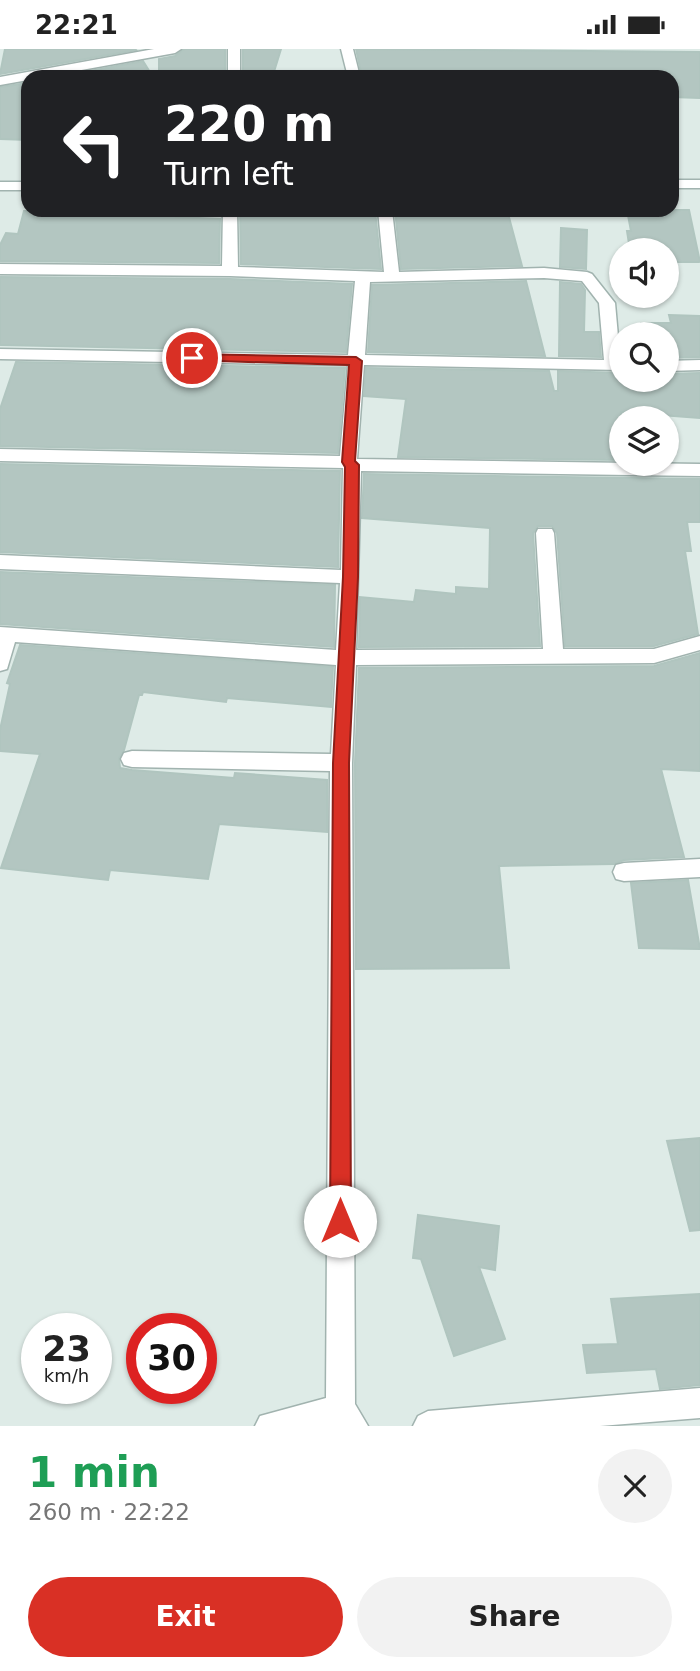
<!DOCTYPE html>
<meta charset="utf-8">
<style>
body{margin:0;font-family:"DejaVu Sans",sans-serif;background:#f2f2f2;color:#222;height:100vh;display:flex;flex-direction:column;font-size:26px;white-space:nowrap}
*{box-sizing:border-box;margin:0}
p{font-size:23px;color:#767676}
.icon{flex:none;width:38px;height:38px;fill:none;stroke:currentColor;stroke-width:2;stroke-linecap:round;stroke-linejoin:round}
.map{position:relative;height:1377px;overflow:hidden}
.details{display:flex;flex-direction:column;background:#fff;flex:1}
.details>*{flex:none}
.top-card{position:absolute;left:21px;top:21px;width:658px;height:147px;border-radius:21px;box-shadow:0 2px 5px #0004;background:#202124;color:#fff;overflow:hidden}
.tools{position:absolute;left:609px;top:189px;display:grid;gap:14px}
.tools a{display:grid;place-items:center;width:70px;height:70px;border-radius:50%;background:#fff;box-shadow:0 2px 5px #0004;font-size:35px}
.speed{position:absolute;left:21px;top:1264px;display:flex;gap:14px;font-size:35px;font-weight:700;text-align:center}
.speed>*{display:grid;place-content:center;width:91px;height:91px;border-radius:50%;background:#fff;box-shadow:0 2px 5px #0004;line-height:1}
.speed small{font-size:18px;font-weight:400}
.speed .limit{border:10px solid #d22;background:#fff;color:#111}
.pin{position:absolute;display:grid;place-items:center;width:60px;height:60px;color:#fff;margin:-30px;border:4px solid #fff;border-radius:50%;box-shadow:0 2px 7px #0007}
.me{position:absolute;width:77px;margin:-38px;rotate:0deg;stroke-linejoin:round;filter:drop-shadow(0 0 5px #0008)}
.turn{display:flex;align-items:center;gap:24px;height:147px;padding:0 28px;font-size:32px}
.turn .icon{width:91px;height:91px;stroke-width:2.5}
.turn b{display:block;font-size:49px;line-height:60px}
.round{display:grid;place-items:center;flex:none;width:74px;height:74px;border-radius:37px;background:#f2f2f2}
.overview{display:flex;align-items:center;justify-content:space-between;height:119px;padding:0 28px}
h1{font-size:42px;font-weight:800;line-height:52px;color:#1e9e55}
.action{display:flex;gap:14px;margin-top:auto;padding:14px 28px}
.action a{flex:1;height:80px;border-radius:42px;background:#d93025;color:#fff;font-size:28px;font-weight:800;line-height:80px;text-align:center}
.action a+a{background:#f2f2f2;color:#222}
.status{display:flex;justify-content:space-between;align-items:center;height:49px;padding:0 35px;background:#fff;direction:ltr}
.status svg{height:19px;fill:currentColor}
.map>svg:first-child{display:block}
</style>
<div class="status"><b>22:21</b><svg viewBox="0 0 49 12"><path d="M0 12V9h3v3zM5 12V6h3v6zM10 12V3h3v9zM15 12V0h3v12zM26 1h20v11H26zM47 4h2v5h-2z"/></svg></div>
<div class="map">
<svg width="700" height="1377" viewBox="0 0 700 1377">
<rect width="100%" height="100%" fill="#deebe7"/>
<g fill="#b3c6c1" stroke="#b0c5bf" stroke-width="2">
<path d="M5,0h130l1,1 -136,24z"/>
<path d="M184,0h41v28l-66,-3v-15l16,-3z"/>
<path d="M243,0h38l-8,26h-30z"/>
<path d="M356,0l344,3v46l-28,-1v-20h-310z"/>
<path d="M143,12l10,16h-95z"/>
<path d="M28,34v57l-28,-1v-52z"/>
<path d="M178,161l-2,7 44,2 -1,44 -219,-2v-16l6,-12 12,1 6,-23z"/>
<path d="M240,161h135l6,59 -140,-5z"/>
<path d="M395,161h112l15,56 -121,3z"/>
<path d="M627,161h62l11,52h-33v-12h-37l-3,-19h4z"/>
<path d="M561,179l26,2 -1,39 -26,-2z"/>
<path d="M0,228l230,2 122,5 -6,68 -346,-7z"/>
<path d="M526,232l19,75 -177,-4 4,-67z"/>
<path d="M560,233l21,2 4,6 -1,42h15l2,25 -42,-1z"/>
<path d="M669,266l31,1v41l-33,1v-24h-46v9l-1,-10h22l-1,-10h30z"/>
<path d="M16,313l329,6 -7,85 -338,-7v-37z"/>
<path d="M366,319l183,3 5,20h4v-20l63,2v7h46v-6l33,-1v45l-79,-6v48l-223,-3 8,-58 -42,-3z"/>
<path d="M0,415l340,7 -2,96 -338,-15z"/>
<path d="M364,425l336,5v43h-13l4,29h-6l13,83 -44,12h-89l-8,-113 -5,-7h-14l-5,7 7,113 -181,1 1,-50 54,5 2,-12 40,4v-7l33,2 1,-61 -128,-10z"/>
<path d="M0,523l335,13 -1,62 -334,-23z"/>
<path d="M20,596l313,22 -2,40 -104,-9 -1,4 -83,-10 -1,3h-3l-15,55 -5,8 1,10 12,2 102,8 1,-5 92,7v52l-108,-8 -11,55 -98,-9 -2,10 -107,-12 39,-114 -40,-3v-21l10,-46 -3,-1z"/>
<path d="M700,604v118l-39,-2 23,88 -60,3 -10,4 -115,2 10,102 -153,1 -1,-206 4,-95 295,-2z"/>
<path d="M688,831l12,69 -61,-1 -8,-65z"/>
<path d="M700,1089v92l-10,1 -23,-90z"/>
<path d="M418,1166l81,11 -4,44 -16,-3 26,72 -51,17 -33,-97 -8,-1z"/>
<path d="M700,1245v91l-40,4 -4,-20 -69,4 -4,-28 35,-1 -7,-45z"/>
</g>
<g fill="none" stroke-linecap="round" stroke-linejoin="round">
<defs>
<g id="minor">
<path d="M154,0h27l-6,4 -132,24h-15v3l-28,5v-8z"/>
<rect x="228" y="0" width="12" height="28"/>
<path d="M341,0h12l7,28h-12z"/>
<rect x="672" y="131" width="28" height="8"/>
<rect x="0" y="133" width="28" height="8"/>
<path d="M223,161h14l1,57 146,5 -6,-62h14l7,62 145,-4 43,4 5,2 23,29 6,67 -257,-5 -7,94 343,5v12l-339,-5 -5,179 187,-1 -7,-116 2,-4h14l2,4 9,116h91l46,-13v14l-46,13 -298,2 -4,98 3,641 13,22h-113l5,-10 66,-18 4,-627 -198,-4 -8,-2 -3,-6 3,-6 8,-2 199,3 5,-89 -321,-23 -8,27 -7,2v-44l336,23 4,-67 -340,-14v-14l341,15 2,-102 -343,-7v-12l340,7 8,-91 -348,-6v-10l348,6 7,-74 -125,-5 -230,-2v-10l222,2zM544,229l38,3 17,22 5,57 -239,-5 5,-73z"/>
<path d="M700,311v10l-33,1v-10z"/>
<path d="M700,810v18l-76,4 -8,-2 -3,-7 3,-7 8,-2z"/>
<path d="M700,1339v30l-100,8h-187l5,-10 10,-5z"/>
</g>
</defs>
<use href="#minor" stroke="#a1b3af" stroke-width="3"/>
<use href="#minor" fill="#fff" fill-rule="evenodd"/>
</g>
<path fill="#d93025" stroke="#8d1f18" stroke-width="2" d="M192,305l164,3 6,4 -7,100 4,4 -1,112 -9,186 2,458 -3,7 -8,3 -7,-3 -3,-7 3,-458 10,-186 2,-110 -3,-5 7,-97 -162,-5v-5z"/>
</svg>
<div class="tools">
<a><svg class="icon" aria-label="sound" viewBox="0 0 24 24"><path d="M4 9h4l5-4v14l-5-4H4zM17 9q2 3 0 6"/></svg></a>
<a><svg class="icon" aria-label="search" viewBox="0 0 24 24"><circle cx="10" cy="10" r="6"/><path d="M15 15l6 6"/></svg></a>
<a><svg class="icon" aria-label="layers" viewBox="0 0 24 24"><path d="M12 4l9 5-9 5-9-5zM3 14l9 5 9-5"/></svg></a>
</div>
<div class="speed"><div>23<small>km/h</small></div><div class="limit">30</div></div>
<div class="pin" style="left:192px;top:309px;background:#d93025"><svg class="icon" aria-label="arrive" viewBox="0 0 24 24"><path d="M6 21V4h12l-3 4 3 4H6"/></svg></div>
<svg class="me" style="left:340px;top:1172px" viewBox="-20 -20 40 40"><circle r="19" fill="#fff"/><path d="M0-13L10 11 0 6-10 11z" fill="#d93025"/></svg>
<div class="top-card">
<div class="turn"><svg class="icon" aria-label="left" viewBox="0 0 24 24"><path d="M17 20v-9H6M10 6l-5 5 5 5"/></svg><div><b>220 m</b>Turn left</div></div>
</div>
</div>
<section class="details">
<div class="overview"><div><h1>1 min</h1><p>260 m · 22:22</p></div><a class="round"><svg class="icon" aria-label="close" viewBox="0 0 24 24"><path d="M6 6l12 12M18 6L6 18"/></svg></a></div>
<div class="action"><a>Exit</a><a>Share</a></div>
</section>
